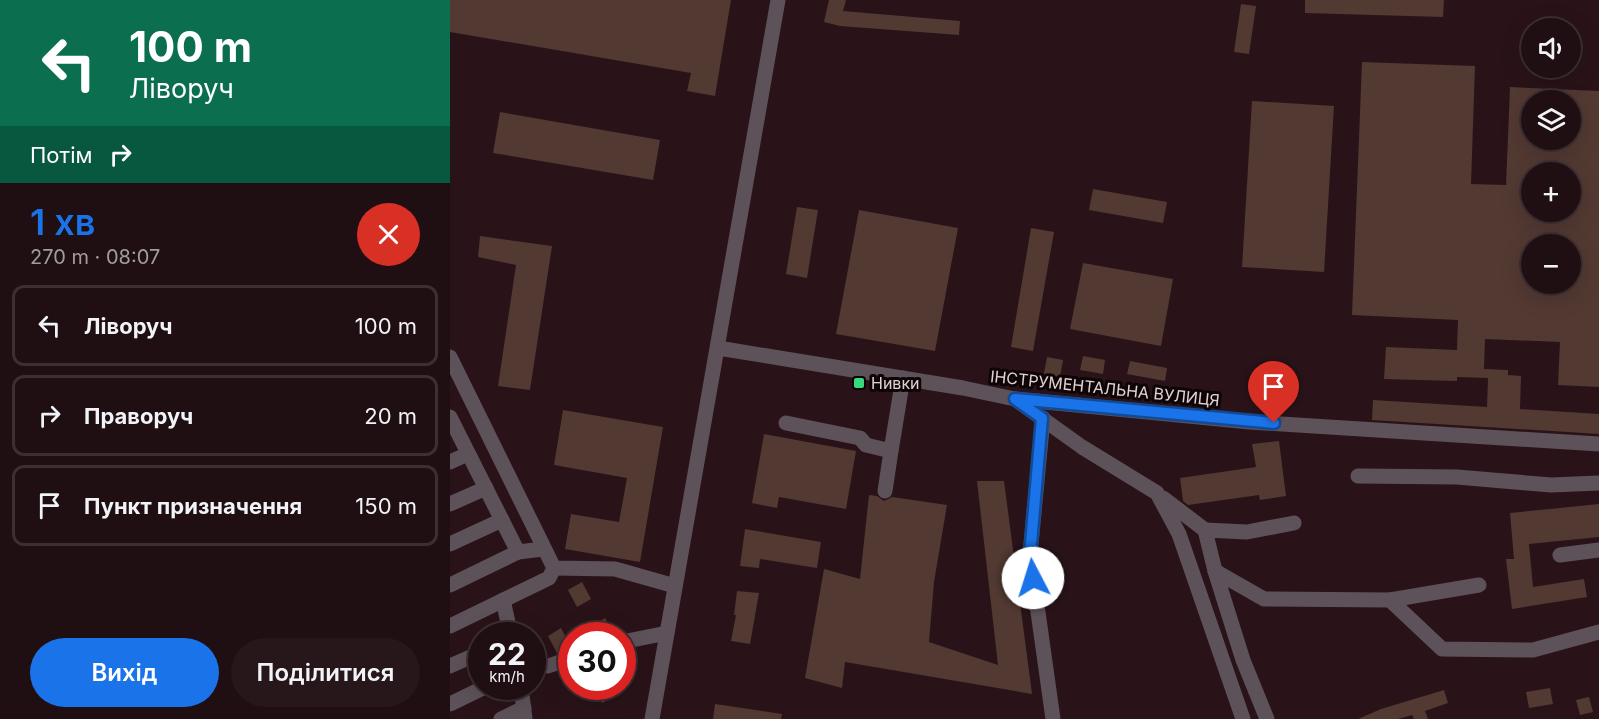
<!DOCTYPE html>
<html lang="uk">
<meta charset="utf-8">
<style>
body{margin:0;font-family:Inter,sans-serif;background:#27171b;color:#f1f3f6;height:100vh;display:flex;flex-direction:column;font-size:22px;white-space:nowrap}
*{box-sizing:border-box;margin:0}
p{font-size:20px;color:#a19c9f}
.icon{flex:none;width:33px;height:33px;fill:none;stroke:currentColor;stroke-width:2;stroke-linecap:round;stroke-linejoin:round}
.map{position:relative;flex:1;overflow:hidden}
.sheet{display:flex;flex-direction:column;background:#1f0e12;width:450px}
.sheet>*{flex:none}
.guide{background:#0b6e4f;color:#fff;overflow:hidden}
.buttons{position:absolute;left:1071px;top:18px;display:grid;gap:12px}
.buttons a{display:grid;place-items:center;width:60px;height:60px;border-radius:50%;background:#1f0e12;box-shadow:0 6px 24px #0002,0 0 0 2px #3c2e32;font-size:30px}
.speed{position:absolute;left:18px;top:622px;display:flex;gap:12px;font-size:30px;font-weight:700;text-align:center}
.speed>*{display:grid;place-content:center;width:78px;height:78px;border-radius:50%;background:#1f0e12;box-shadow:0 6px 24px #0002,0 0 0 2px #3c2e32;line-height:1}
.speed small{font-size:15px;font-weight:400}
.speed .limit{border:9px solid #d22;background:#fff;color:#111}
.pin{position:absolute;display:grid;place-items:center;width:51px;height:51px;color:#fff;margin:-62px -26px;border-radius:50% 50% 50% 0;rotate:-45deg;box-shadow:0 0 6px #0007}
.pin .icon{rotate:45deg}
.me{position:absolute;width:66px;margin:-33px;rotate:355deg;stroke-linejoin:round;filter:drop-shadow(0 0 4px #0008)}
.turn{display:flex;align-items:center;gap:21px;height:126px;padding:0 30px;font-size:27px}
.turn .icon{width:78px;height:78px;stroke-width:2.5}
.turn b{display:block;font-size:42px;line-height:51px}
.then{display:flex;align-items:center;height:57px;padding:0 30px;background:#0003;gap:12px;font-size:22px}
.round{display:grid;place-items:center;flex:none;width:63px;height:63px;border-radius:32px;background:#27171b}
.summary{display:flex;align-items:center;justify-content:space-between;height:102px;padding:0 30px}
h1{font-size:36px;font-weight:600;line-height:45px;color:#1a73e8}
.button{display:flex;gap:12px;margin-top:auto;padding:12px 30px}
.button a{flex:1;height:69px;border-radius:36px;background:#1a73e8;color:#fff;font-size:24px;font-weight:600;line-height:69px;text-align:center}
.button a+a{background:#27171b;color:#f1f3f6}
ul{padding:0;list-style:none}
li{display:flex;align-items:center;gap:18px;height:81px;margin:0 12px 9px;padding:0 18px;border:3px solid #3c2e32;border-radius:12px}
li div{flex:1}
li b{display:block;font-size:22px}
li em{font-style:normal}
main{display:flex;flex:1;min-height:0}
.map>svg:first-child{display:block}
</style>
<main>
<section class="sheet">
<div class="guide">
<div class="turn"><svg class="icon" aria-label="left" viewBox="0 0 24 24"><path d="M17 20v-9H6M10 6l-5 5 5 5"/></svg><div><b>100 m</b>Ліворуч</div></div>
<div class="then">Потім<svg class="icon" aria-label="right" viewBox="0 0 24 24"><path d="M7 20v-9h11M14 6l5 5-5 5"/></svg></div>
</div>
<div class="summary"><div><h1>1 хв</h1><p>270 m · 08:07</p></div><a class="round" style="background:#d93025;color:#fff"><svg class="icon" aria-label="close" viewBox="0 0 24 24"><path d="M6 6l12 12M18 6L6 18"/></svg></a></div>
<ul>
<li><svg class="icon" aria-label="left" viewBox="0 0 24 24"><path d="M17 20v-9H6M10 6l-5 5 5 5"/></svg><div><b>Ліворуч</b></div><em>100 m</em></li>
<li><svg class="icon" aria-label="right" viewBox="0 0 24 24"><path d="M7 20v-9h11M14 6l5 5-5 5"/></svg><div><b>Праворуч</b></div><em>20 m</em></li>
<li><svg class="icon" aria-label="arrive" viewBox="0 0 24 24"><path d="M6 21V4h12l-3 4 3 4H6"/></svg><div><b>Пункт призначення</b></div><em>150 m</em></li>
</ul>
<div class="button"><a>Вихід</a><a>Поділитися</a></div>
</section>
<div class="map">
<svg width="1149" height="719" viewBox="0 0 1149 719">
<rect width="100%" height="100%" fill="#291318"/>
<g fill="#523932" fill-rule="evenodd">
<path d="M0,0h281l-16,96 -28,-5 4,-18 -241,-41z"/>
<path d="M379,0h17l-3,11 117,10 -1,14 -119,-9 -16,-4z"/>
<path d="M855,0h139l-1,17 -138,-4z"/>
<path d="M791,4l15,2 -7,48 -15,-2z"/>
<path d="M912,62l113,4 -4,118 35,1 4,-98 89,4v296l-41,-2 2,-43 -75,-3 -1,30 24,1v5l13,1 -1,33 79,5v20l-227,-14 1,-20 114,7 1,-29 -31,-1v4l-73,-2 2,-32 71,3 1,-30 -106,-5zM1082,100h38v40h-38zM1082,172h38v40h-38zM1082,244h38v40h-38z"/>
<path d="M802,101l82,5 -10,166 -82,-5z"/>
<path d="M50,112l160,28 -7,40 -160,-27z"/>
<path d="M643,189l74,13 -4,21 -74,-13z"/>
<path d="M347,207l21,3 -11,68 -21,-4z"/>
<path d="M409,210l99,18 -23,123 -99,-17z"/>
<path d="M581,228l23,4 -21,119 -22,-4z"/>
<path d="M30,236l72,10 -22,144 -32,-4 18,-121 -38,-8z"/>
<path d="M633,263l90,16 -12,67 -91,-17z"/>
<path d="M633,356l22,4 -2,14 -23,-4z"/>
<path d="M597,357l16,3 -3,17 -16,-3z"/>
<path d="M680,361l37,7 -2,13 -38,-7z"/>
<path d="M113,410l100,17 -23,135 -75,-13 6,-35 48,8 8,-44 -73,-13z"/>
<path d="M314,434l92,17 -10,58 -67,-12 -2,11 -25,-5z"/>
<path d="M829,441l7,55 -26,4 -1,-5 -71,10 -5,-4 -3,-23 76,-11 -4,-23z"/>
<path d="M527,481h27l28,213 -187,-32 -3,26 -37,-10 19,-109 36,10 9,-84 8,1 7,5 8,-4 55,8 -13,77 -5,60 69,23z"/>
<path d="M1149,504v33l-70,7 4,43 51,-8 3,18 -75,12 -6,-50h8l-4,-46z"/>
<path d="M295,529l76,13 -4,26 -57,-9 -1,9 -19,-2z"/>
<path d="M132,582l9,17 -14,8 -9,-17z"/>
<path d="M287,591l22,2 -9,51 -19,-3 5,-26h-2z"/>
<path d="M155,618l10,18h-18l-6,-10z"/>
<path d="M111,628l11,21 -15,4 -9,-17z"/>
<path d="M122,668v24l-11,-20z"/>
<path d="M143,687h18l5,9 -14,7z"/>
<path d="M1100,688l3,16 -24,4 -3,-16z"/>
<path d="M994,690l4,13 -23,8 3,8h-14l-2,-4 -14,4h-40l23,-10z"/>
<path d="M1139,697l4,15 -13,3 -4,-15z"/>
<path d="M265,704l67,10 -1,5h-68z"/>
</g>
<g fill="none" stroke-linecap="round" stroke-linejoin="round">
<g stroke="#5d5259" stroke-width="15">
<path d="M268,348l245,40 52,11 235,23 349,22"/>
<path d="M0,357l104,211 61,1 60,17"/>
<path d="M565,399l67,48 75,46 22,41 64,185"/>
<path d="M0,417l68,135 25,-3"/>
<path d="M593,418l-13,137 23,164"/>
<path d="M336,423l74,15 6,7 25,6 12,-73"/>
<path d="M0,462l18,-8"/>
<path d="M908,476l99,1 94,8 48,-2"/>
<path d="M435,491l6,-40"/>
<path d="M713,498l42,32 10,41"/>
<path d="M0,504l36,-16"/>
<path d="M755,530l42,2 47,-9"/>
<path d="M0,544l52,-24"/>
<path d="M1110,555l39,-5"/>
<path d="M0,585l68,-33"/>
<path d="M53,600l8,36"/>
<path d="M940,600l89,-15"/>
<path d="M0,626l99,-48 5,-10"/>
<path d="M172,642l45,-9"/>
<path d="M0,666l32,-14"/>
<path d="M98,666l24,-8"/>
<path d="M71,687l4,32"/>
<path d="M0,704l35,-17"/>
<path d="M51,719l23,-11"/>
<path d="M202,719l126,-719"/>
<path d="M817,719l-24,-59 -28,-89 49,28 126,1 52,49 91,1 66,-18"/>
</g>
</g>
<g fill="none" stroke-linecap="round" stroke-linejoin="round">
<defs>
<path id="route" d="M583,578l-3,-23 12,-137 -27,-19 259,24"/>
</defs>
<use href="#route" stroke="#114b97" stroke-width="15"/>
<use href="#route" stroke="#1a73e8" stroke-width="10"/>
</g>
<rect fill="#39d87f" stroke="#0c0405" stroke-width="2" x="403" y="377" width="12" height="12" rx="3"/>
<g text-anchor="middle" stroke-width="6" stroke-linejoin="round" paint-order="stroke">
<g font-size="16" fill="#e2d1d4" stroke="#0c0405" text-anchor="start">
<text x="421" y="389">Нивки</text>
</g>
<g font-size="16" fill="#e2d1d4" stroke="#0c0405">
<text transform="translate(655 388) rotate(6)" y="6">ІНСТРУМЕНТАЛЬНА ВУЛИЦЯ</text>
</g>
</g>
</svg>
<div class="buttons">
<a><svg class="icon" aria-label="sound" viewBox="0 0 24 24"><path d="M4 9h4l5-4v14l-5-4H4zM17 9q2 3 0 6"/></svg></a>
<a><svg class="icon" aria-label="layers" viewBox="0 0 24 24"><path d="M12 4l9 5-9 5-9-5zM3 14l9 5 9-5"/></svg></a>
<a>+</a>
<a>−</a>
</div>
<div class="speed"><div>22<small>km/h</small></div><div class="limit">30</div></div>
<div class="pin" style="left:824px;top:423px;background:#d93025"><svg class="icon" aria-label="arrive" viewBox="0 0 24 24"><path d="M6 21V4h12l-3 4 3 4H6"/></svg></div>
<svg class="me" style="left:583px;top:578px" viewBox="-20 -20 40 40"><circle r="19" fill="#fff"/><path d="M0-13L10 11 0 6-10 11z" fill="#1a73e8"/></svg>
</div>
</main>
